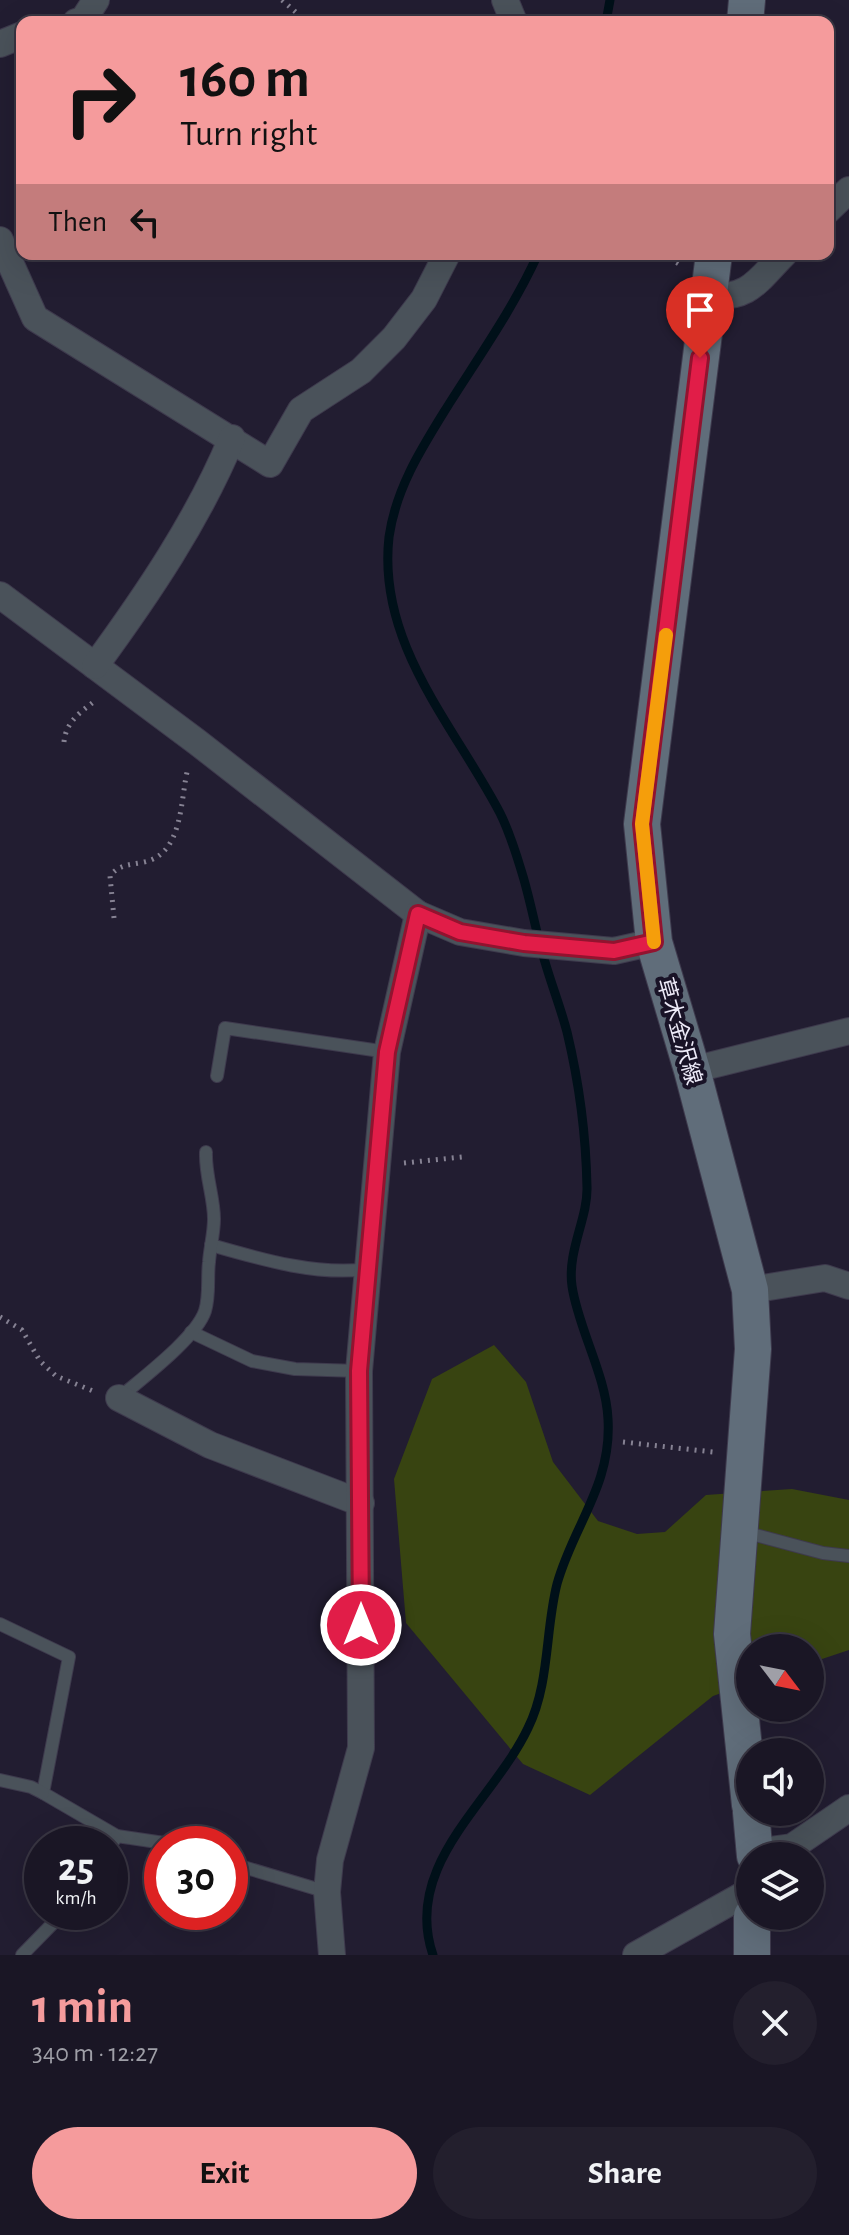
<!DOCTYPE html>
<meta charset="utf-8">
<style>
body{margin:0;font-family:"Alegreya Sans","Noto Sans JP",sans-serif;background:#231f2d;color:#f1f3f6;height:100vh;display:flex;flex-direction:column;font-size:30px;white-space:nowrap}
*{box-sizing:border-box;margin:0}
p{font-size:26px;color:#9f9fa7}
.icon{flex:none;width:44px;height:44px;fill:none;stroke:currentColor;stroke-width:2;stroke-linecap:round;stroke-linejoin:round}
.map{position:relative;height:1955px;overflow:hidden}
.sheet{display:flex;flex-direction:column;background:#1a1625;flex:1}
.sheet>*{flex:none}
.top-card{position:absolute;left:16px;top:16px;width:818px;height:244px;border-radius:16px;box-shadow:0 8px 32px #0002,0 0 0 2px #383542;background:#f59b9c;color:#111;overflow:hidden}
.needle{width:52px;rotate:122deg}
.tools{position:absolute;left:736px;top:1634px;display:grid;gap:16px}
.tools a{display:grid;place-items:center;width:88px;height:88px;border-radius:50%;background:#1a1625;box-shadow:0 8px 32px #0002,0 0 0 2px #383542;font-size:40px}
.speed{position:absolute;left:24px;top:1826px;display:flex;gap:16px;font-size:40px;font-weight:700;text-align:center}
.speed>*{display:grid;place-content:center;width:104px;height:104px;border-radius:50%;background:#1a1625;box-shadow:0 8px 32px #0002,0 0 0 2px #383542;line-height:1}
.speed small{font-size:20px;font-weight:400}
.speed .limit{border:12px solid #d22;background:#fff;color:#111}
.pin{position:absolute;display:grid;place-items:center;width:68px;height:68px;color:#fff;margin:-82px -34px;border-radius:50% 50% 50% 0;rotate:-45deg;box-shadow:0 0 8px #0007}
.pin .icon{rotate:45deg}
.me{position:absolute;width:88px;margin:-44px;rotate:0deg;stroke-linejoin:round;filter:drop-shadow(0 0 6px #0008)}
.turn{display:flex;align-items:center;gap:28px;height:168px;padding:0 32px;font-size:36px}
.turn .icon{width:104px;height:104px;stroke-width:2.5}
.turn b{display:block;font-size:56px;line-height:68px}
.then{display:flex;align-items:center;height:76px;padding:0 32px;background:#0003;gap:16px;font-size:30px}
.round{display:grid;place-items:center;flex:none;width:84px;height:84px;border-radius:42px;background:#231f2d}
.summary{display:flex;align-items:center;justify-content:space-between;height:136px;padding:0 32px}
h1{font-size:48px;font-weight:700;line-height:60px;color:#f59b9c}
.button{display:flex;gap:16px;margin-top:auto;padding:16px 32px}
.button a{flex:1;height:92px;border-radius:48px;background:#f59b9c;color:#111;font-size:32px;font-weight:700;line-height:92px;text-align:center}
.button a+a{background:#231f2d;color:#f1f3f6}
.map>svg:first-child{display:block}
</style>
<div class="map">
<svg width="849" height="1955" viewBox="0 0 849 1955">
<rect width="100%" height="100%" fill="#221d31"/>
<path fill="#384411" d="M494,1345l32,37 27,80 45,59 39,13 28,-2 41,-37 86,-6 57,11v150l-39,13v-15h-60v35l-37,13 -123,99 -67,-31 -117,-141 -12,-144 38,-100z"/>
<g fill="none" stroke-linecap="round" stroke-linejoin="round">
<g stroke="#001019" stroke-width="9">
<path d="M606,22l4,-22"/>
<path d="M433,1955c-31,-91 60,-153 95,-227 22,-45 17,-97 29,-144 16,-58 55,-99 51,-165 -2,-44 -30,-91 -36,-133 -5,-35 16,-68 15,-99 -1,-51 -8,-105 -20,-155 -6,-23 -15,-46 -22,-70 -9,-29 -14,-60 -23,-89 -6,-20 -13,-42 -22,-60 -46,-88 -123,-169 -111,-276 7,-50 34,-91 60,-133 31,-49 65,-97 89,-150"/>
</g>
<defs>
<g id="service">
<path d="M217,1076l8,-48 162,24"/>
<path d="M211,1245c49,14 105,31 157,24"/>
<path d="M191,1332l61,29 43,8 64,2"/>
<path d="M119,1398c22,-19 77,-60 86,-87 5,-16 2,-33 4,-49 1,-14 5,-29 5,-43 0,-22 -9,-44 -8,-67"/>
<path d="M744,1532l79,21 26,3"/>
<path d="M0,1624l69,33 -26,136 74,43"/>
<path d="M0,1780l31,7 12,6"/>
<path d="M110,1846l7,-10 54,8"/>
<path d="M230,1863l97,29"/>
<path d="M22,1955l42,-43"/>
</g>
<g id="minor">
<path d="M505,0l9,22"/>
<path d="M76,22l7,-2 13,-20"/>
<path d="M0,44l22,-9"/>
<path d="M828,210l21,-20"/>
<path d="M0,240l35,78 235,146 31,-54 60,-39 33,-33 30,-39 23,-45"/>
<path d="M708,296c42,3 49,-15 76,-42"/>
<path d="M0,595l197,147 221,172 42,18 64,11 90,8 40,-9"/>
<path d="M95,666c52,-71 103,-146 137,-228"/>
<path d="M692,1070l157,-39"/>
<path d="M750,1290l75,-12 24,8"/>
<path d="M119,1398l91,47 151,58"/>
<path d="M756,1852l36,-5 57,-39"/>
<path d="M332,1955l-5,-63 3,-32 31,-112 -2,-377 28,-319 31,-138"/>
<path d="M636,1955l114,-64"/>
</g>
<g id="secondary">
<path d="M745,22l2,-22"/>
<path d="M714,254l-72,570 12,118 38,128 58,220 3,59 -21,285 18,171"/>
<path d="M751,1812l4,44"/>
<path d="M752,1916v39"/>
</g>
</defs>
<use href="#service" stroke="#3e3a4d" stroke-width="14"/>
<use href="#minor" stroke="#3e3a4d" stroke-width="28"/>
<use href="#secondary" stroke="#3e3a4d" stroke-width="38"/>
<g stroke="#868293" stroke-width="5" stroke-dasharray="2 6" stroke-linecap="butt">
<path d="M282,0l25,22"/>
<path d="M663,254l16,10"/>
<path d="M64,742c2,-21 17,-30 32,-42"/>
<path d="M114,918l-4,-42c9,-12 21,-11 34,-14 40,-8 36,-64 44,-94"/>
<path d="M404,1163l58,-6"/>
<path d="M0,1317l22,13 18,31 16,15 37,15"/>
<path d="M623,1442l90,10"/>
</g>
<use href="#service" stroke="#4a525a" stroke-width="12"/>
<use href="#minor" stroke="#4a525a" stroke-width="26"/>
<use href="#secondary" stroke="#606d7a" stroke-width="36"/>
</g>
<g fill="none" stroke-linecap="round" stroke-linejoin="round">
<defs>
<path id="route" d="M361,1625l-2,-254 28,-319 31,-138 42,18 64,11 90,8 40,-9 -12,-118 58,-466"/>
</defs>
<use href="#route" stroke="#92132f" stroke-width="20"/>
<use href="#route" stroke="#e11d48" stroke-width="14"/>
<path stroke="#f59e0b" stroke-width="14" d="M654,942l-12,-118 24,-189"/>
</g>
<g text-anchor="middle" stroke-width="8" stroke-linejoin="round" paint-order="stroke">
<g font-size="22" fill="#edeaf8" stroke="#191327">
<text transform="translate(680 1031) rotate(74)" y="8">草木金沢線</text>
</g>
</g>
</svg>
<div class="tools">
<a><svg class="needle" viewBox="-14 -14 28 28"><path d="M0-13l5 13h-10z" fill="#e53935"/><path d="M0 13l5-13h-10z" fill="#9f9fa7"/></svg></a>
<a><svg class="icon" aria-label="sound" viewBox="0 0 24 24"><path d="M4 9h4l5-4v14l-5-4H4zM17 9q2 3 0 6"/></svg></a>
<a><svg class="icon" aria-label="layers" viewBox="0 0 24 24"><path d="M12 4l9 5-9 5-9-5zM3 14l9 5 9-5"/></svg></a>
</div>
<div class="speed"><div>25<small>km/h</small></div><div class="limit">30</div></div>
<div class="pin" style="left:700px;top:358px;background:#d93025"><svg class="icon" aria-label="arrive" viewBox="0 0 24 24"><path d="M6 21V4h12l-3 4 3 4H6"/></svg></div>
<svg class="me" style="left:361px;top:1625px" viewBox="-20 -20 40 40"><circle r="17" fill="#e11d48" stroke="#fff" stroke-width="3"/><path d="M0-11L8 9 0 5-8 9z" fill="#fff"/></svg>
<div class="top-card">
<div class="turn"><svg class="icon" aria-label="right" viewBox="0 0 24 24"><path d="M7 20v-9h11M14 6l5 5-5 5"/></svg><div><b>160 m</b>Turn right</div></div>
<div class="then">Then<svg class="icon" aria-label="left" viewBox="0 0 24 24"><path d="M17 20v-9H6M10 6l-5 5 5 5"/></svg></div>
</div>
</div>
<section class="sheet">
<div class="summary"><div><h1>1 min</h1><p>340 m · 12:27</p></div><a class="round"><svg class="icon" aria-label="close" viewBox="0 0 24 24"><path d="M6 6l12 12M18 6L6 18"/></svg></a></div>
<div class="button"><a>Exit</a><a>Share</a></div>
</section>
